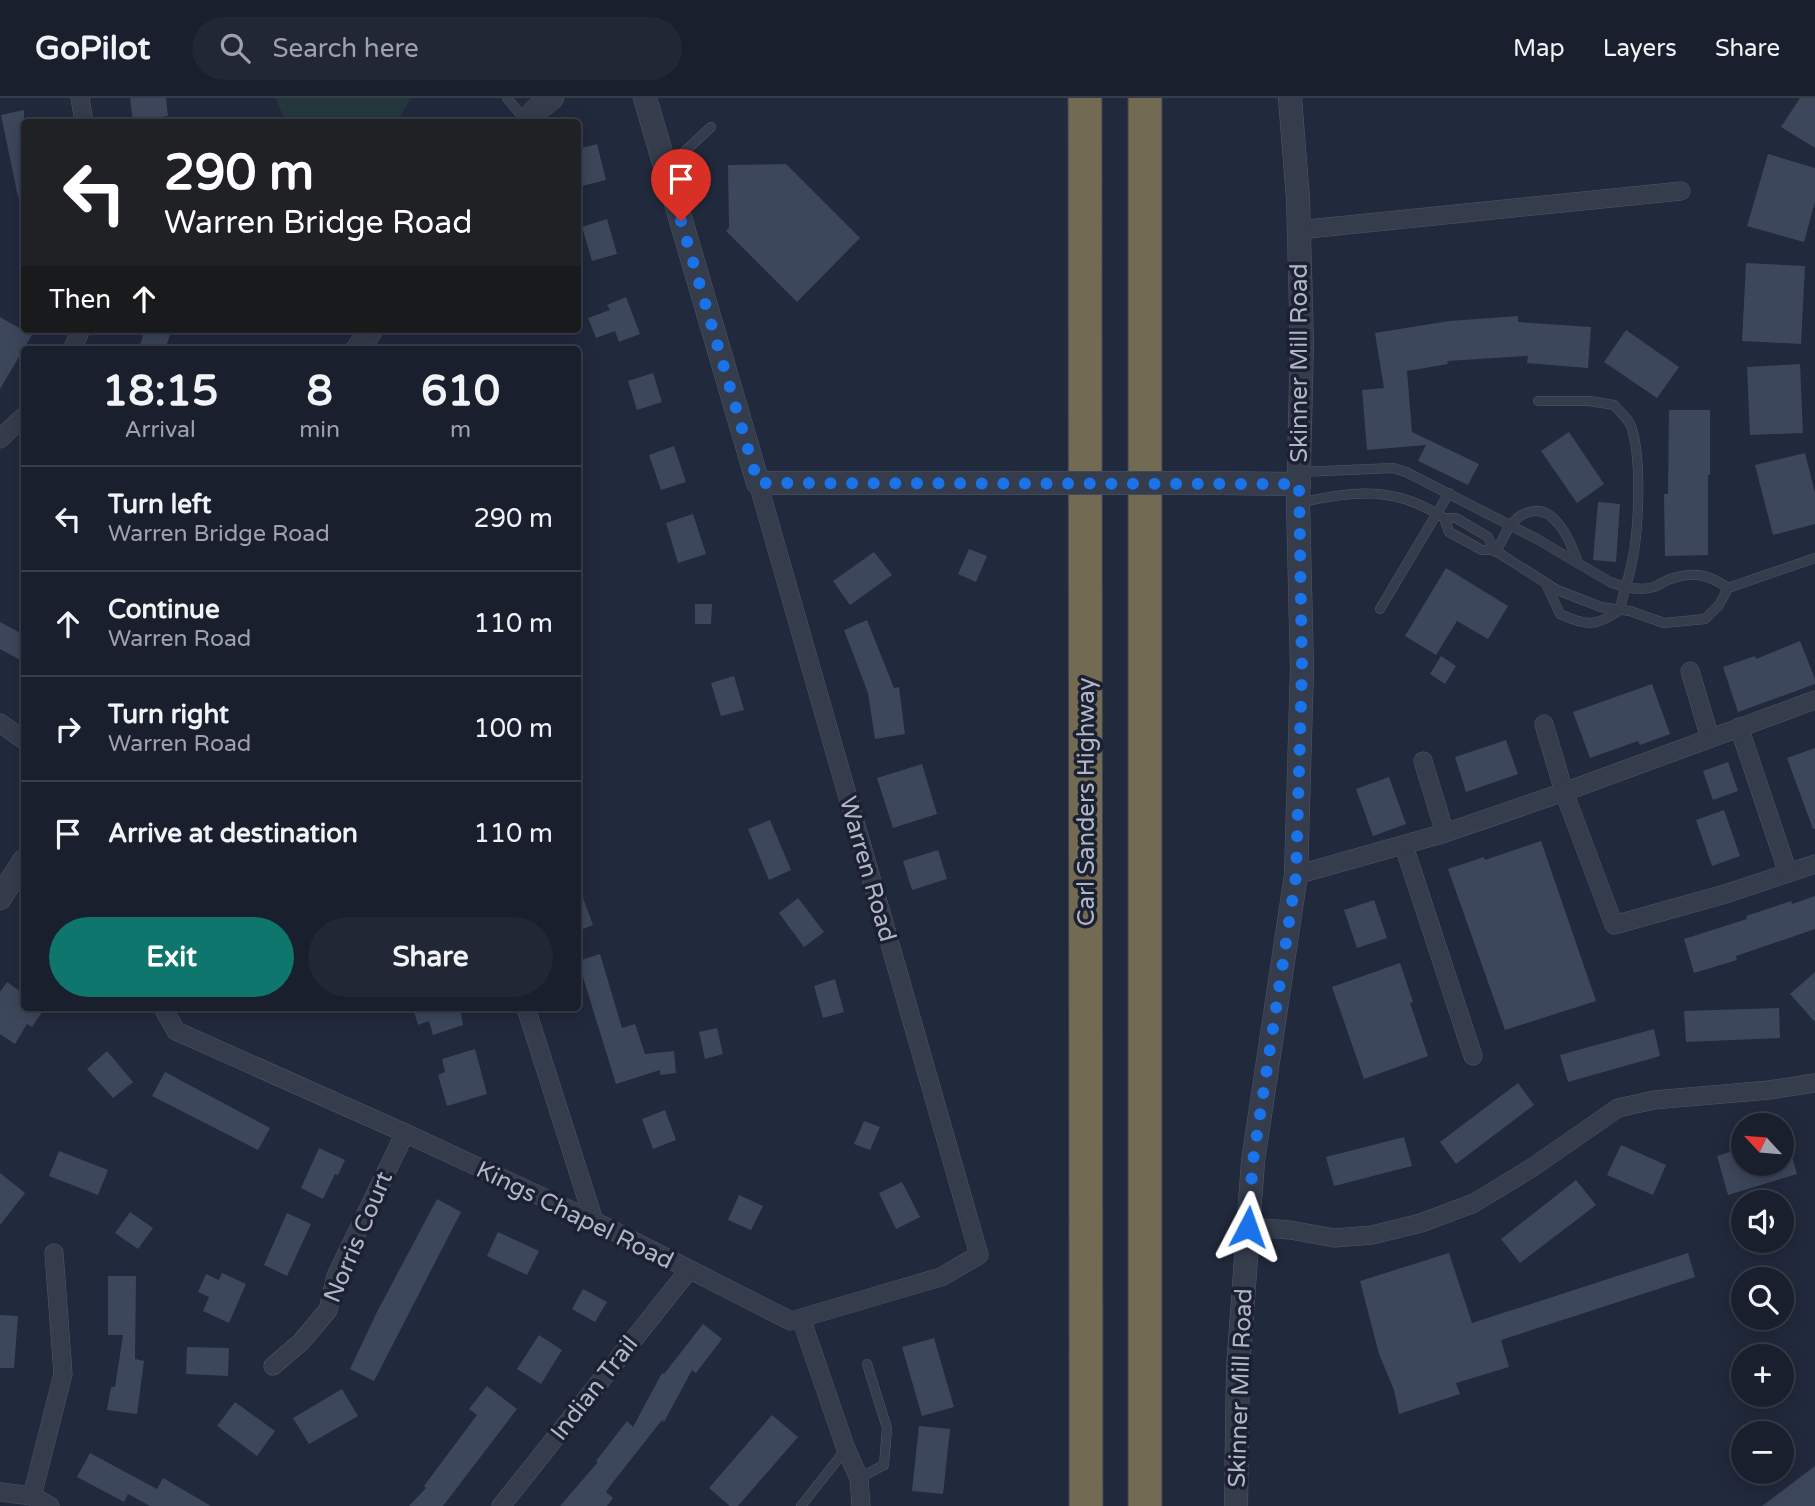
<!DOCTYPE html>
<meta charset="utf-8">
<style>
body{margin:0;font-family:"Varela Round",sans-serif;background:#222735;color:#f1f3f6;height:100vh;display:flex;flex-direction:column;font-size:26px;white-space:nowrap}
*{box-sizing:border-box;margin:0}
p{font-size:23px;color:#9fa2aa}
.icon{flex:none;width:38px;height:38px;fill:none;stroke:currentColor;stroke-width:2;stroke-linecap:round;stroke-linejoin:round}
.map{position:relative;flex:1;overflow:hidden}
.details{position:absolute;left:21px;top:248px;width:560px;height:665px;display:flex;flex-direction:column;background:#191f2d;border-radius:7px;box-shadow:0 4px 18px #0003,0 0 0 2px #373d49}
.details>*{flex:none}
.guide{position:absolute;left:21px;top:21px;width:560px;height:214px;border-radius:7px;box-shadow:0 4px 18px #0003,0 0 0 2px #373d49;background:#202124;color:#fff;overflow:hidden}
.needle{width:46px;rotate:296deg}
.buttons{position:absolute;left:1731px;top:1015px;display:grid;gap:14px}
.buttons a{display:grid;place-items:center;width:63px;height:63px;border-radius:50%;background:#191f2d;box-shadow:0 4px 18px #0003,0 0 0 2px #373d49;font-size:35px}
.pin{position:absolute;display:grid;place-items:center;width:60px;height:60px;color:#fff;margin:-72px -30px;border-radius:50% 50% 50% 0;rotate:-45deg;box-shadow:0 0 7px #0007}
.pin .icon{rotate:45deg}
.me{position:absolute;width:77px;margin:-38px;rotate:4deg;stroke-linejoin:round;filter:drop-shadow(0 0 5px #0008)}
.turn{display:flex;align-items:center;gap:24px;height:147px;padding:0 28px;font-size:32px}
.turn .icon{width:91px;height:91px;stroke-width:2.5}
.turn b{display:block;font-size:49px;line-height:60px}
.then{display:flex;align-items:center;height:66px;padding:0 28px;background:#0003;gap:14px;font-size:26px}
.eta{display:flex;justify-content:space-evenly;align-items:center;height:119px;text-align:center}
.eta b{font-size:42px;font-weight:700;line-height:49px}
.cta{display:flex;gap:14px;margin-top:auto;padding:14px 28px}
.cta a{flex:1;height:80px;border-radius:42px;background:#0f766e;color:#fff;font-size:28px;font-weight:700;line-height:80px;text-align:center}
.cta a+a{background:#222735;color:#f1f3f6}
ul{padding:0;list-style:none}
li{display:flex;align-items:center;gap:21px;height:105px;padding:0 28px;border-top:2px solid #373d49}
li div{flex:1}
li b{display:block;font-size:26px}
li em{font-style:normal}
header{display:flex;align-items:center;gap:42px;box-sizing:border-box;height:98px;padding:0 35px;background:#191f2d;border-bottom:2px solid #373d49}
header strong{font-size:33px}
nav{display:flex;gap:38px;margin-inline-start:auto;font-size:24px}
.search{width:490px;height:63px;background:#222735;display:flex;align-items:center;gap:18px;box-sizing:border-box;padding:0 24px;border-radius:38px;color:#9fa2aa;font-size:26px}
.map>svg:first-child{display:block}
</style>
<header>
<strong>GoPilot</strong>
<div class="search"><svg class="icon" aria-label="search" viewBox="0 0 24 24"><circle cx="10" cy="10" r="6"/><path d="M15 15l6 6"/></svg>Search here</div>
<nav><a>Map</a><a>Layers</a><a>Share</a></nav>
</header>
<div class="map">
<svg width="1815" height="1408" viewBox="0 0 1815 1408">
<rect width="100%" height="100%" fill="#21293c"/>
<path fill="#23373d" d="M276,0h134l-12,24h-113z"/>
<g fill="#3d475b">
<path d="M130,0h36l2,18 -7,1 1,5h-29z"/>
<path d="M1800,0h15v50l-34,-21z"/>
<path d="M24,12v87h-6l-17,-82z"/>
<path d="M597,46l9,36 -28,7v-38z"/>
<path d="M1768,56l47,14v34l-11,40 -57,-16z"/>
<path d="M786,66l74,74 -63,64 -71,-71 3,-3 -1,-63z"/>
<path d="M607,121l10,35 -25,7 -10,-34z"/>
<path d="M1746,165l59,3 -4,78 -59,-3z"/>
<path d="M626,199l14,37 -21,8 -4,-11 -19,7 -8,-20 22,-8 -3,-5z"/>
<path d="M1518,218v6l73,5 -3,41 -61,-5 1,-7 -81,5 1,3 -41,7 5,61 67,32 -11,21 -50,-24 8,-16 -59,5 -5,-60 22,-2 -9,-55 74,-12z"/>
<path d="M0,219l32,18 -32,54z"/>
<path d="M145,231h27l-7,21h-9l-16,-5z"/>
<path d="M1626,232l53,37 -22,31 -53,-36z"/>
<path d="M1800,266l3,69 -53,2 -3,-68z"/>
<path d="M653,275l9,29 -25,8 -9,-29z"/>
<path d="M1669,312h41v65h-2v80l-43,1 -1,-62h4z"/>
<path d="M1569,334l35,52 -27,19 -36,-52z"/>
<path d="M674,348l12,36 -25,8 -12,-35z"/>
<path d="M1805,355l10,40v31l-42,11 -18,-70z"/>
<path d="M1598,404l22,2 -4,58 -23,-2z"/>
<path d="M693,416l13,40 -28,9 -12,-40z"/>
<path d="M969,451l18,7 -11,26 -18,-8z"/>
<path d="M874,454l18,23 -42,30 -17,-24z"/>
<path d="M1446,470l62,38 -20,33 -31,-18 -21,34 -31,-19z"/>
<path d="M695,506h17l-1,20h-16z"/>
<path d="M867,522l27,68 5,-1 6,47 -30,5 -7,-46 -24,-63z"/>
<path d="M0,524l24,13v27l-24,-13z"/>
<path d="M1800,543l15,38v5l-77,28 -15,-45 32,-11 1,3z"/>
<path d="M1441,558l15,10 -11,18 -15,-10z"/>
<path d="M734,578l10,34 -23,6 -10,-33z"/>
<path d="M1652,586l18,50 -30,11 -2,-4 -48,17 -17,-46z"/>
<path d="M1506,642l12,34 -52,18 -11,-35z"/>
<path d="M1815,650v81h-2l-26,-71z"/>
<path d="M1728,664l10,29 -25,9 -10,-29z"/>
<path d="M922,666l15,50 -44,14 -16,-50z"/>
<path d="M1389,679l17,47 -33,12 -17,-47z"/>
<path d="M1724,712l16,46 -28,10 -16,-46z"/>
<path d="M770,722l21,50 -22,10 -21,-51z"/>
<path d="M1541,743l55,160 -91,29 -57,-161 36,-12 1,3z"/>
<path d="M938,752l9,29 -35,11 -9,-29z"/>
<path d="M579,789l14,38 -15,6v-43z"/>
<path d="M1815,798v33l-79,27 1,4 -43,13 -10,-34 63,-20 -1,-3 45,-15 1,3z"/>
<path d="M798,800l26,34 -20,15 -25,-34z"/>
<path d="M1374,802l13,38 -30,10 -13,-38z"/>
<path d="M600,856l22,74 13,-4 10,30 29,-3 2,22 -16,2v-5l-44,14 -38,-123z"/>
<path d="M1400,865l13,39 -3,1 18,53 -64,23 -32,-92z"/>
<path d="M1815,874v50l-25,-28z"/>
<path d="M835,881l9,33 -21,6 -9,-32z"/>
<path d="M7,884l17,12v14h21l-13,19 -5,-3 -12,20 -15,-10v-42z"/>
<path d="M413,910h47l3,17 -30,10 -4,-14 -11,4z"/>
<path d="M1779,910l1,30 -94,4 -2,-31z"/>
<path d="M717,930l6,26 -18,5 -6,-27z"/>
<path d="M1654,931l6,27 -92,26 -8,-27z"/>
<path d="M475,951l12,45 -40,12 -9,-31 7,-3 -3,-13z"/>
<path d="M107,953l26,31 -20,16 -26,-29z"/>
<path d="M165,974l105,56 -12,22 -106,-54z"/>
<path d="M1518,985l16,22 -78,59 -16,-22z"/>
<path d="M665,1012l11,30 -23,9 -11,-30z"/>
<path d="M864,1023l16,6 -10,23 -16,-6z"/>
<path d="M1785,1036l12,40 -69,21 -11,-39 26,-8v16h39v-29z"/>
<path d="M1404,1039l8,29 -78,20 -8,-29z"/>
<path d="M1621,1047l45,20 -13,30 -46,-20z"/>
<path d="M319,1050l26,12 -7,15 -3,-1 -12,25 -22,-11z"/>
<path d="M59,1053l49,19 -10,25 -49,-19z"/>
<path d="M0,1075l25,20 -25,32z"/>
<path d="M1576,1082l20,25 -76,58 -19,-24z"/>
<path d="M902,1084l18,35 -24,12 -17,-36z"/>
<path d="M739,1097l24,11 -12,24 -23,-10z"/>
<path d="M437,1101l24,13 -87,169 -24,-12 27,-57z"/>
<path d="M130,1114l23,16 -15,21 -23,-16z"/>
<path d="M287,1115l24,11 -24,52 -23,-11z"/>
<path d="M498,1134l41,19 -12,24 -40,-19z"/>
<path d="M1449,1155l23,70 216,-70 7,24 -194,63 8,27 -53,16 4,11 -61,20 -5,-24 -15,-36 -19,-73z"/>
<path d="M222,1175l24,11 -17,39 -26,-12 6,-14 -11,-5 8,-18 13,6z"/>
<path d="M108,1178h28l-1,83 9,2 -7,53 -30,-4 4,-23h4l8,-52h-15z"/>
<path d="M583,1191l24,13 -12,20 -23,-13z"/>
<path d="M0,1217l18,1 -4,52h-14z"/>
<path d="M703,1226l19,15 -26,34 -4,-3 -28,52 -2,-2 -52,66 -4,6 7,6 -6,8h-47l38,-44 -2,-1 31,-40 6,6 29,-54 2,1z"/>
<path d="M539,1237l23,15 -21,34 -24,-15z"/>
<path d="M934,1240l20,69 -32,9 -20,-69z"/>
<path d="M187,1249l42,1 -1,28 -42,-2z"/>
<path d="M487,1288l30,23 -74,97h-34l17,-18 -2,-2 53,-71 -8,-6z"/>
<path d="M342,1291l16,27 -49,28 -16,-26z"/>
<path d="M235,1304l40,29 -18,25 -40,-30z"/>
<path d="M772,1317l26,22 -60,69h-8l-21,-18z"/>
<path d="M919,1328l31,3 -7,65 -31,-3z"/>
<path d="M90,1355l67,36 6,-11 48,28h-61l-22,-12 -4,8 -47,-25z"/>
<path d="M1815,1368v40h-53z"/>
</g>
<g fill="none" stroke-linecap="round" stroke-linejoin="round">
<defs>
<g id="service">
<path d="M507,0l19,23"/>
<path d="M667,70l44,-41"/>
<path d="M1538,303h51l25,4c5,6 14,13 17,21 11,30 8,104 1,136 -3,16 -9,31 -12,48 -24,17 -34,16 -60,4l-14,-30"/>
<path d="M1301,374l92,-4 13,4 131,67 73,43c13,5 31,9 44,5 6,-2 10,-6 16,-8 24,-8 38,-5 58,9"/>
<path d="M1298,405c56,-12 96,-18 146,15l5,14 33,18h12l63,40 44,17 29,4 34,12 41,-4 14,-14 9,-17 87,-30"/>
<path d="M1444,420h12l32,19 6,13"/>
<path d="M1496,454c7,-13 13,-30 26,-37 31,-18 49,27 56,48"/>
<path d="M1380,511l69,-116"/>
<path d="M859,1380l25,-13 3,-37 -20,-64"/>
<path d="M801,1408l45,-57"/>
</g>
<g id="minor">
<path d="M80,0l4,24"/>
<path d="M1298,132l383,-39"/>
<path d="M72,252l9,-21"/>
<path d="M0,341l24,-23"/>
<path d="M1690,573l20,67"/>
<path d="M0,625l24,17"/>
<path d="M1544,626l20,68 50,133 111,-31 90,-30"/>
<path d="M1739,629l49,146"/>
<path d="M1423,663l22,72"/>
<path d="M1404,748l69,210"/>
<path d="M1296,777l149,-42 119,-41 251,-92"/>
<path d="M163,910l13,23 229,102 189,88 197,100 150,-44 38,-22 -221,-772"/>
<path d="M526,910l68,213"/>
<path d="M1248,1129l42,3 44,8 38,-3 49,-12 53,-20 59,-36 85,-59 36,-8 115,-10 46,-7"/>
<path d="M803,1220l2,12 41,119 13,29 2,28"/>
<path d="M273,1268l28,-24 27,-32 8,-34 69,-143"/>
<path d="M0,1394l32,4 18,10"/>
<path d="M32,1398l31,-122 -9,-121"/>
<path d="M501,1408l187,-235"/>
</g>
<g id="tertiary">
<path d="M645,0l113,385h256"/>
<path d="M527,24l8,-11 17,-13"/>
<path d="M357,252l15,-21"/>
<path d="M1221,385l78,1"/>
<path d="M0,800l24,-37"/>
<path d="M1236,1408l2,-137 15,-208 43,-286 6,-207 -4,-165 4,-160 -4,-144 -8,-101"/>
</g>
<g id="motorway">
<path d="M1085,0l1,1408"/>
<path d="M1145,0v1408"/>
</g>
</defs>
<use href="#service" stroke="#505667" stroke-width="10"/>
<use href="#minor" stroke="#505667" stroke-width="19"/>
<use href="#tertiary" stroke="#505667" stroke-width="24"/>
<use href="#motorway" stroke="#3d4354" stroke-width="35"/>
<use href="#service" stroke="#353c4c" stroke-width="9"/>
<use href="#minor" stroke="#353c4c" stroke-width="18"/>
<use href="#tertiary" stroke="#353c4c" stroke-width="23"/>
<use href="#motorway" stroke="#726a52" stroke-width="33"/>
<defs>
<path id="tertiary-bridge" d="M1014,385h207"/>
</defs>
<use href="#tertiary-bridge" stroke="#505667" stroke-width="24" stroke-linecap="butt"/>
<use href="#tertiary-bridge" stroke="#353c4c" stroke-width="23"/>
</g>
<g fill="none" stroke-linecap="round" stroke-linejoin="round">
<path stroke="#1a73e8" stroke-width="12" stroke-dasharray="0 21.6" d="M681,123l77,262 541,1 3,184 -6,208 -43,285 -5,66"/>
</g>
<g text-anchor="middle" stroke-width="7" stroke-linejoin="round" paint-order="stroke">
<g font-size="24" fill="#b0b6c8" stroke="#1b2131">
<text transform="translate(1299 265) rotate(-90)" y="8">Skinner Mill Road</text>
<text transform="translate(1086 704) rotate(-90)" y="8">Carl Sanders Highway</text>
<text transform="translate(868 771) rotate(74)" y="8">Warren Road</text>
<text transform="translate(575 1117) rotate(26)" y="8">Kings Chapel Road</text>
<text transform="translate(358 1139) rotate(-67)" y="8">Norris Court</text>
<text transform="translate(594 1290) rotate(-52)" y="8">Indian Trail</text>
<text transform="translate(1240 1290) rotate(-88)" y="8">Skinner Mill Road</text>
</g>
</g>
</svg>
<div class="buttons">
<a><svg class="needle" viewBox="-14 -14 28 28"><path d="M0-13l5 13h-10z" fill="#e53935"/><path d="M0 13l5-13h-10z" fill="#9fa2aa"/></svg></a>
<a><svg class="icon" aria-label="sound" viewBox="0 0 24 24"><path d="M4 9h4l5-4v14l-5-4H4zM17 9q2 3 0 6"/></svg></a>
<a><svg class="icon" aria-label="search" viewBox="0 0 24 24"><circle cx="10" cy="10" r="6"/><path d="M15 15l6 6"/></svg></a>
<a>+</a>
<a>−</a>
</div>
<div class="pin" style="left:681px;top:123px;background:#d93025"><svg class="icon" aria-label="arrive" viewBox="0 0 24 24"><path d="M6 21V4h12l-3 4 3 4H6"/></svg></div>
<svg class="me" style="left:1248px;top:1129px" viewBox="-20 -20 40 40"><path d="M0-17L14 15 0 8-14 15z" fill="#1a73e8" stroke="#fff" stroke-width="4"/></svg>
<div class="guide">
<div class="turn"><svg class="icon" aria-label="left" viewBox="0 0 24 24"><path d="M17 20v-9H6M10 6l-5 5 5 5"/></svg><div><b>290 m</b>Warren Bridge Road</div></div>
<div class="then">Then<svg class="icon" aria-label="ahead" viewBox="0 0 24 24"><path d="M12 20V5M6 11l6-6 6 6"/></svg></div>
</div>
<section class="details">
<div class="eta">
<div><b>18:15</b><p>Arrival</p></div>
<div><b>8</b><p>min</p></div>
<div><b>610</b><p>m</p></div>
</div>
<ul>
<li><svg class="icon" aria-label="left" viewBox="0 0 24 24"><path d="M17 20v-9H6M10 6l-5 5 5 5"/></svg><div><b>Turn left</b><p>Warren Bridge Road</p></div><em>290 m</em></li>
<li><svg class="icon" aria-label="ahead" viewBox="0 0 24 24"><path d="M12 20V5M6 11l6-6 6 6"/></svg><div><b>Continue</b><p>Warren Road</p></div><em>110 m</em></li>
<li><svg class="icon" aria-label="right" viewBox="0 0 24 24"><path d="M7 20v-9h11M14 6l5 5-5 5"/></svg><div><b>Turn right</b><p>Warren Road</p></div><em>100 m</em></li>
<li><svg class="icon" aria-label="arrive" viewBox="0 0 24 24"><path d="M6 21V4h12l-3 4 3 4H6"/></svg><div><b>Arrive at destination</b></div><em>110 m</em></li>
</ul>
<div class="cta"><a>Exit</a><a>Share</a></div>
</section>
</div>
